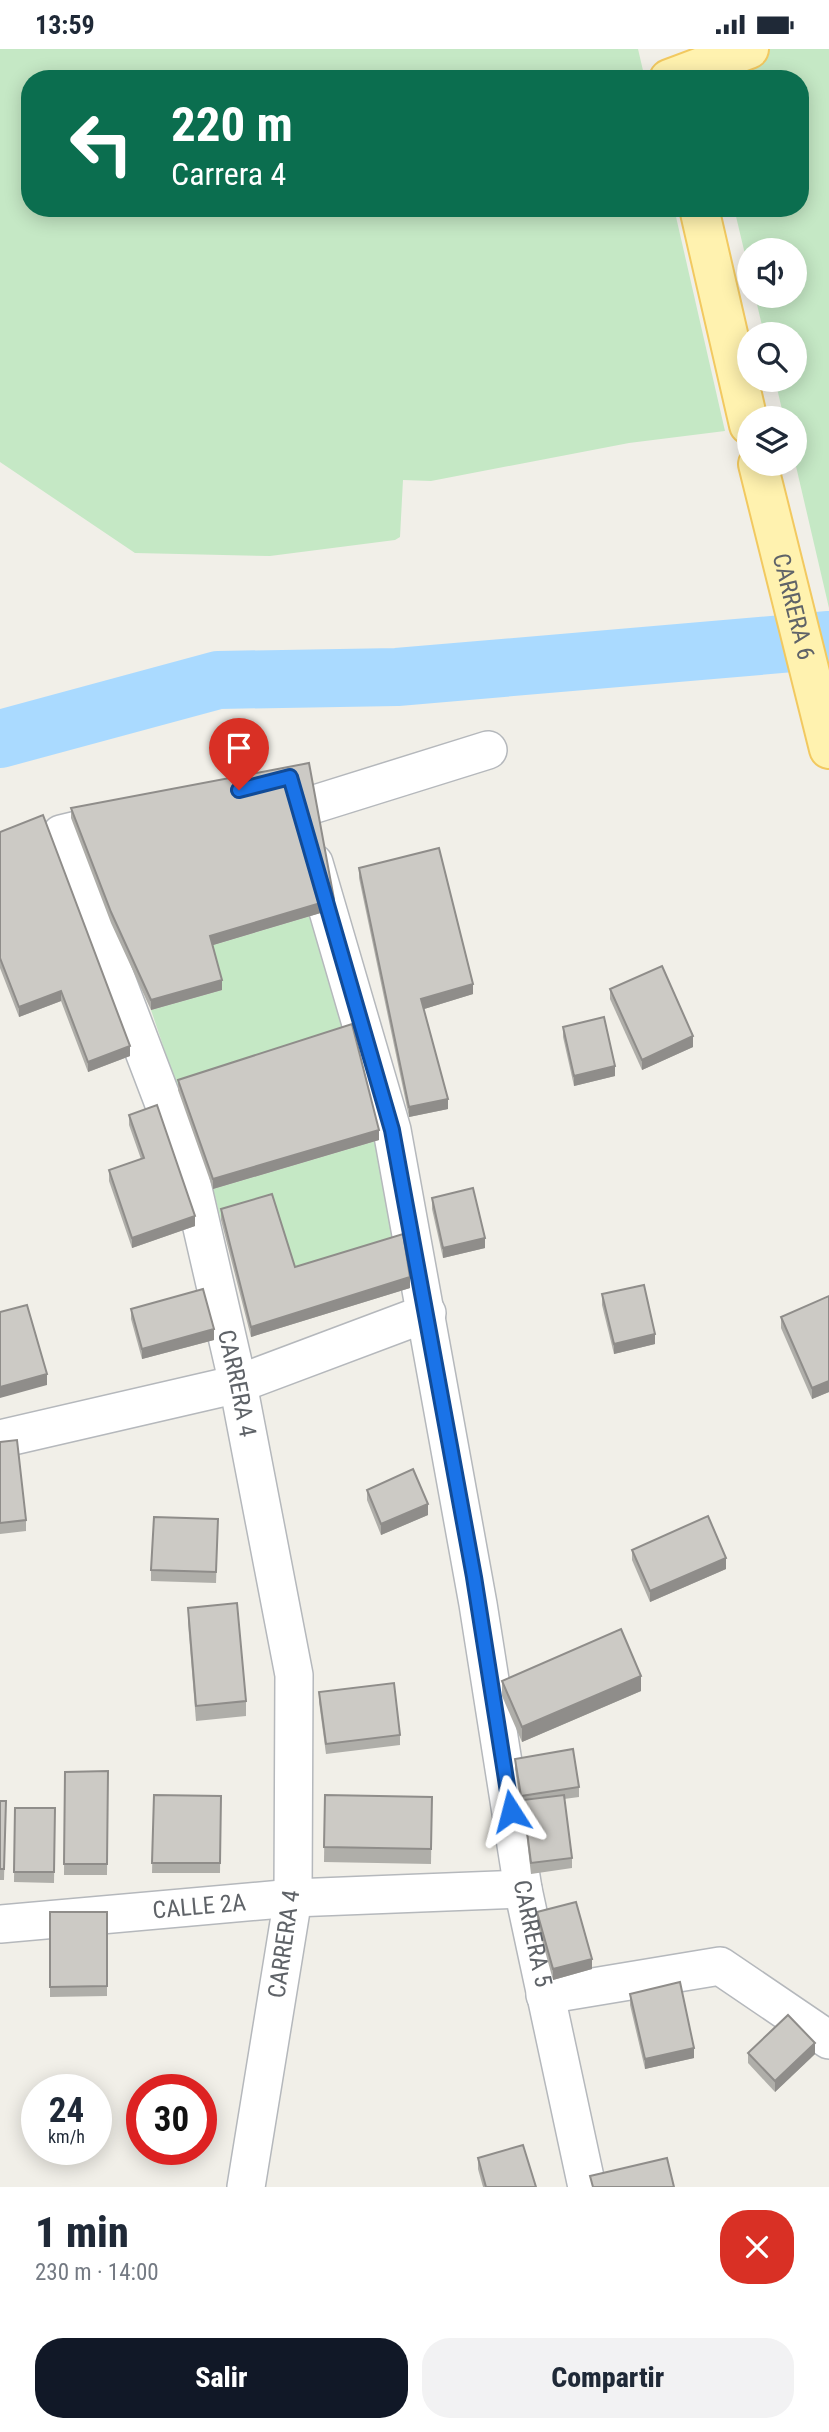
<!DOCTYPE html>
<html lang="es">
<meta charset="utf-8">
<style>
body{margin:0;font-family:"Roboto Condensed",sans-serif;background:#f2f2f3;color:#1f2937;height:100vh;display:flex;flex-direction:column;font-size:26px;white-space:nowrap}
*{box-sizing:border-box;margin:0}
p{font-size:23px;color:#747a83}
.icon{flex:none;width:38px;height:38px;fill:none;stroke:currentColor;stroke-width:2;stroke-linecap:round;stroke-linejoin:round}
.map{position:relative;height:2138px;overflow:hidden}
.sheet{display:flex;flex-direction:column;background:#fff;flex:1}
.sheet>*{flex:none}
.guide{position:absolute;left:21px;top:21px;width:788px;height:147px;border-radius:28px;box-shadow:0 4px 18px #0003;background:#0b6e4f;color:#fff;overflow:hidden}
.buttons{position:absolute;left:737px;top:189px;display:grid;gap:14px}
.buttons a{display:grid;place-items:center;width:70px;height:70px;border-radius:50%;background:#fff;box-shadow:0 4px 18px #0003;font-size:35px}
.speed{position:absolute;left:21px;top:2025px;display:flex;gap:14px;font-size:35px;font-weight:700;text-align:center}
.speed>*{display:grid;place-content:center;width:91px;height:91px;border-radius:50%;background:#fff;box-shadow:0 4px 18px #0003;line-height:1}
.speed small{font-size:18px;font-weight:400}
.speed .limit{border:10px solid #d22;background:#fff;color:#111}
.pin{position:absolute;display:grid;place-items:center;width:60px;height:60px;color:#fff;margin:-72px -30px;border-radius:50% 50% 50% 0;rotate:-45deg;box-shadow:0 0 7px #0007}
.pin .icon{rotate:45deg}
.me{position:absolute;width:77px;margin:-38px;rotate:351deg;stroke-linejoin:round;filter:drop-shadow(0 0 5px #0008)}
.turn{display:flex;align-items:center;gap:24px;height:147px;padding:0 35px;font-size:32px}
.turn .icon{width:91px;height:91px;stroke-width:2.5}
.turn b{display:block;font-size:49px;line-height:60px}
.round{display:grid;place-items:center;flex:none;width:74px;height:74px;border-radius:28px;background:#f2f2f3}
.overview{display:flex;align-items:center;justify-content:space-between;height:119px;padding:0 35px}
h1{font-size:42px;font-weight:800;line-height:52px}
.cta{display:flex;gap:14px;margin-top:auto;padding:14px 35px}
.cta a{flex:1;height:80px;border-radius:28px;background:#111827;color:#fff;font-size:28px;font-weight:800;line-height:80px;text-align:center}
.cta a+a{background:#f2f2f3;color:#1f2937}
.status{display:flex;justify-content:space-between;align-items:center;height:49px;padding:0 35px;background:#fff;direction:ltr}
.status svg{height:19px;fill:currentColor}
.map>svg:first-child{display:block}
</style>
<div class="status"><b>13:59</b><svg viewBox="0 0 49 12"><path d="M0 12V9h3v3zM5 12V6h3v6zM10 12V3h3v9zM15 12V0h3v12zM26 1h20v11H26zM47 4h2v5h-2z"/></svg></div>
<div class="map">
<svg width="829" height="2138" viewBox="0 0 829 2138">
<rect width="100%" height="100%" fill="#f1efe8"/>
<g fill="#c5e8c5">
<path d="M0,0h638l7,30h-615v129h644l51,223 -96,12 -198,38 -28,-1 -3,57 -5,3 -125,16 -135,-3 -135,-91z"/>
<path d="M766,0h63v559l-34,-146 -1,-44h-10l-9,-38h19v-46h-30l-9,-38h39v-46h-45v21l-15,-63h66v-129h-56z"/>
<path d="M334,860l18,125 -174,56 -27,-80 71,-20 -12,-44z"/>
<path d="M379,1091l24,105 -108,33 -23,-74 -51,16 -8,-31z"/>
</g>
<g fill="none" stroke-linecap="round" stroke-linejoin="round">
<path stroke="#aadaff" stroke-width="58" d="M0,690l218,-59 179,-3 432,-37"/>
<defs>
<g id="street">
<path d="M299,760l189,-59"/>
<path id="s1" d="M123,770l-62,15 127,333 50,217 56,291 -1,223 -47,289"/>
<path id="s2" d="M314,814l78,267 86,474 45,285 64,298"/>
<path d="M0,1390l238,-55 189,-71"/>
<path id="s3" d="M0,1875l293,-26 230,-9"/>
<path d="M545,1946l175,-29 109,74"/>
</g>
<g id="primary">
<path d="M669,30l80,-30"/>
<path d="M699,159l50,217"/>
<path id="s4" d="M758,415l71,285"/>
</g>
</defs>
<use href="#street" stroke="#b5b8bc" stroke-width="40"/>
<use href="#primary" stroke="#f2c960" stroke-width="42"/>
<use href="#street" stroke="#fff" stroke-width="37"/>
<use href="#primary" stroke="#fff2af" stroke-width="38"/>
</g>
<g fill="#afaea9">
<path d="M71,759l263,101 -121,36 9,45 -71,20 -40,-87 -40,-105z"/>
<path d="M0,783l130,224 -42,16 -27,-71 -42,16 -19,-49z"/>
<path d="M359,819l114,126 -49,15 24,100 -39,8 -50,-239z"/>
<path d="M610,940l83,58 -51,23 -32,-71z"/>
<path d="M563,978l52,49 -41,10 -11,-49z"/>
<path d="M178,1031l201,60 -166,49 -35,-99z"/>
<path d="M129,1066l66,111 -63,22 -23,-67v-11l32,-11 -12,-34z"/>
<path d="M432,1149l53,50 -42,10 -11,-49z"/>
<path d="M221,1160l74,58 115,21 -159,49 -30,-117z"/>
<path d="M602,1245l53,50 -41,10 -12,-49z"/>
<path d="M829,1247v96l-17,7 -31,-71v-11z"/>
<path d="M131,1260l83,31 -72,19 -11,-40z"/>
<path d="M0,1393l26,78v11l-26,3z"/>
<path d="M367,1441l61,25 -47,20 -14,-35z"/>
<path d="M218,1470l-2,64 -65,-2v-11z"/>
<path d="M632,1501l94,19 -76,33 -18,-42z"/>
<path d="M188,1559l58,93v15l-50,5 -8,-98z"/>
<path d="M502,1632l139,10 -119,51 -20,-46z"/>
<path d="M319,1643l81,43v10l-74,9 -7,-52z"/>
<path d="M515,1710l64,28v10l-15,2 8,59v10l-41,6 -8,-68 -2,1 -6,-38z"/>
<path d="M108,1722l-1,104h-43l1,-103z"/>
<path d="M154,1746l67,1 -1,77h-68z"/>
<path d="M325,1746l107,2 -1,67 -107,-2z"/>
<path d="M0,1752h6l-2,79h-4z"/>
<path d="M15,1759h40l-1,75 -40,-1z"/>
<path d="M50,1863h57v84l-57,1z"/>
<path d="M537,1863l55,57 -39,11 -16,-58z"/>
<path d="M630,1945l64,64 -49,11 -15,-64z"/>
<path d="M748,2004l67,1 -40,38 -27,-29z"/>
<path d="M478,2109l58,29h-53l-5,-18z"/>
</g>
<g fill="#8f8d8a">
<path d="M334,850v10l-124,37v-10z"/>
<path d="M222,931v10l-71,20v-10z"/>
<path d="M473,935v10l-52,16v-11z"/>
<path d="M61,942v10l-42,16v-10z"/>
<path d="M693,987v11l-51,23v-10z"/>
<path d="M130,997v10l-42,16v-10z"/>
<path d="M615,1017v10l-41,10v-10z"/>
<path d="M448,1050v10l-39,8v-10z"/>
<path d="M379,1081v10l-166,49v-10z"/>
<path d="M195,1167v10l-63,22v-10z"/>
<path d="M485,1189v10l-42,10v-10z"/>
<path d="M410,1228v11l-159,49v-10z"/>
<path d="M214,1280v11l-72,19v-10z"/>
<path d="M655,1285v10l-41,10v-10z"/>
<path d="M47,1325v11l-47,13v-11z"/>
<path d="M829,1332v11l-17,7v-11z"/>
<path d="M428,1455v11l-47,20v-11z"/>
<path d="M726,1509v11l-76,33v-11z"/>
<path d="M641,1627v15l-119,51v-15z"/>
<path d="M592,1910v10l-39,11v-11z"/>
<path d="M815,1994v11l-40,38v-11z"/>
<path d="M694,1999v10l-49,11v-10z"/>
</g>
<g fill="#cccac5" stroke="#8f8d8a" stroke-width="2">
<path d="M309,714l25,136 -124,37 12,44 -71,20 -40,-88 -40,-104z"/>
<path d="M43,766l87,231 -42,16 -27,-71 -42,16 -19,-49v-126z"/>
<path d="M439,799l34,136 -52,15 27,100 -39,8 -50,-239z"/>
<path d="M662,917l31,70 -51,24 -32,-71z"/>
<path d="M604,968l11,49 -41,10 -11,-49z"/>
<path d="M352,975l27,106 -166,49 -35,-99z"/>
<path d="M157,1056l38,111 -63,22 -23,-68 35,-12 -15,-43z"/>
<path d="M473,1139l12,50 -42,10 -11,-50z"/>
<path d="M272,1145l23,73 108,-33 7,43 -159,50 -30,-118z"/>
<path d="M644,1236l11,49 -41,10 -12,-50z"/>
<path d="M203,1240l11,40 -72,20 -11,-40z"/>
<path d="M829,1247v85l-17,7 -31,-71z"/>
<path d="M27,1256l20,69 -47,13v-75z"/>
<path d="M17,1391l9,80 -26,3v-81z"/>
<path d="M413,1420l15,35 -47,20 -14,-34z"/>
<path d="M708,1467l18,42 -76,33 -18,-41z"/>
<path d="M154,1468l64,2 -2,53 -65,-2z"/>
<path d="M237,1554l9,98 -50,5 -8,-98z"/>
<path d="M621,1580l20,47 -119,51 -20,-46z"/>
<path d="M394,1634l6,52 -74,9 -7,-52z"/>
<path d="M573,1700l6,38 -58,9 -6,-37z"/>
<path d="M108,1722l-1,93h-43l1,-92z"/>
<path d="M154,1746l67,1 -1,67h-68z"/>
<path d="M325,1746l107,2 -1,52 -107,-2z"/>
<path d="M564,1746l8,63 -41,5 -8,-63z"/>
<path d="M0,1752h6l-2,68h-4z"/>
<path d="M15,1759h40l-1,64h-40z"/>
<path d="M576,1853l16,57 -39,10 -16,-57z"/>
<path d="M50,1863h57v74l-57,1z"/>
<path d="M680,1933l14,66 -49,11 -15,-65z"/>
<path d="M788,1966l27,28 -40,38 -27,-28z"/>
<path d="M523,2096l13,42h-50l-8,-29z"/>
<path d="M667,2109l7,29h-81l-3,-11z"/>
</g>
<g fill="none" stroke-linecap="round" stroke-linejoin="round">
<defs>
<path id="route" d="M239,741l51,-13 102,353 82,447 37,234"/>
</defs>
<use href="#route" stroke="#114b97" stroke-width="18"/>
<use href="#route" stroke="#1a73e8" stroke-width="12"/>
</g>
<g text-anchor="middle" stroke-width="5" stroke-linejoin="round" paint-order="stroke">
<g font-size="24" fill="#5f6368" stroke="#fff">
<text dy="8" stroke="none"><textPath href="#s4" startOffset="147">CARRERA 6</textPath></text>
<text dy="8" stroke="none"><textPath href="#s1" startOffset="642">CARRERA 4</textPath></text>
<text dy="8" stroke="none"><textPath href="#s3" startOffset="200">CALLE 2A</textPath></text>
<text dy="8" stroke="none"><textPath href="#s2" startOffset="1094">CARRERA 5</textPath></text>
<text transform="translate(284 1895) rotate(-82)" y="8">CARRERA 4</text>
</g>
</g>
</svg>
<div class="buttons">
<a><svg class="icon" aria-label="sound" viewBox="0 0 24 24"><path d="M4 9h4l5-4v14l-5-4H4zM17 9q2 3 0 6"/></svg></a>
<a><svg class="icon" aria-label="search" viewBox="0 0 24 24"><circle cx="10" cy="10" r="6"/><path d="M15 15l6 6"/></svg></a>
<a><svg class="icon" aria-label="layers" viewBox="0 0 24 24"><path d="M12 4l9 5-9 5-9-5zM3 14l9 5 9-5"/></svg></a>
</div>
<div class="speed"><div>24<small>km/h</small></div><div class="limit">30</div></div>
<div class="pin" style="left:239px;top:741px;background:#d93025"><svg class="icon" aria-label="arrive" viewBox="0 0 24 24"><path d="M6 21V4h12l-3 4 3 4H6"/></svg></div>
<svg class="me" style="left:511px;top:1762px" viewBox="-20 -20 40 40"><path d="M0-17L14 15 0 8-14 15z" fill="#1a73e8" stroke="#fff" stroke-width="4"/></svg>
<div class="guide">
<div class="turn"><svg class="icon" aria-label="left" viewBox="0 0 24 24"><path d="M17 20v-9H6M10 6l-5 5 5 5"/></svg><div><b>220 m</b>Carrera 4</div></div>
</div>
</div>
<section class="sheet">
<div class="overview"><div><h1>1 min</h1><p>230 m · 14:00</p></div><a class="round" style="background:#d93025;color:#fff"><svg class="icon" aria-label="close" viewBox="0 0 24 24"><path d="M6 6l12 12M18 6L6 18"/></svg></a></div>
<div class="cta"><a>Salir</a><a>Compartir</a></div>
</section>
